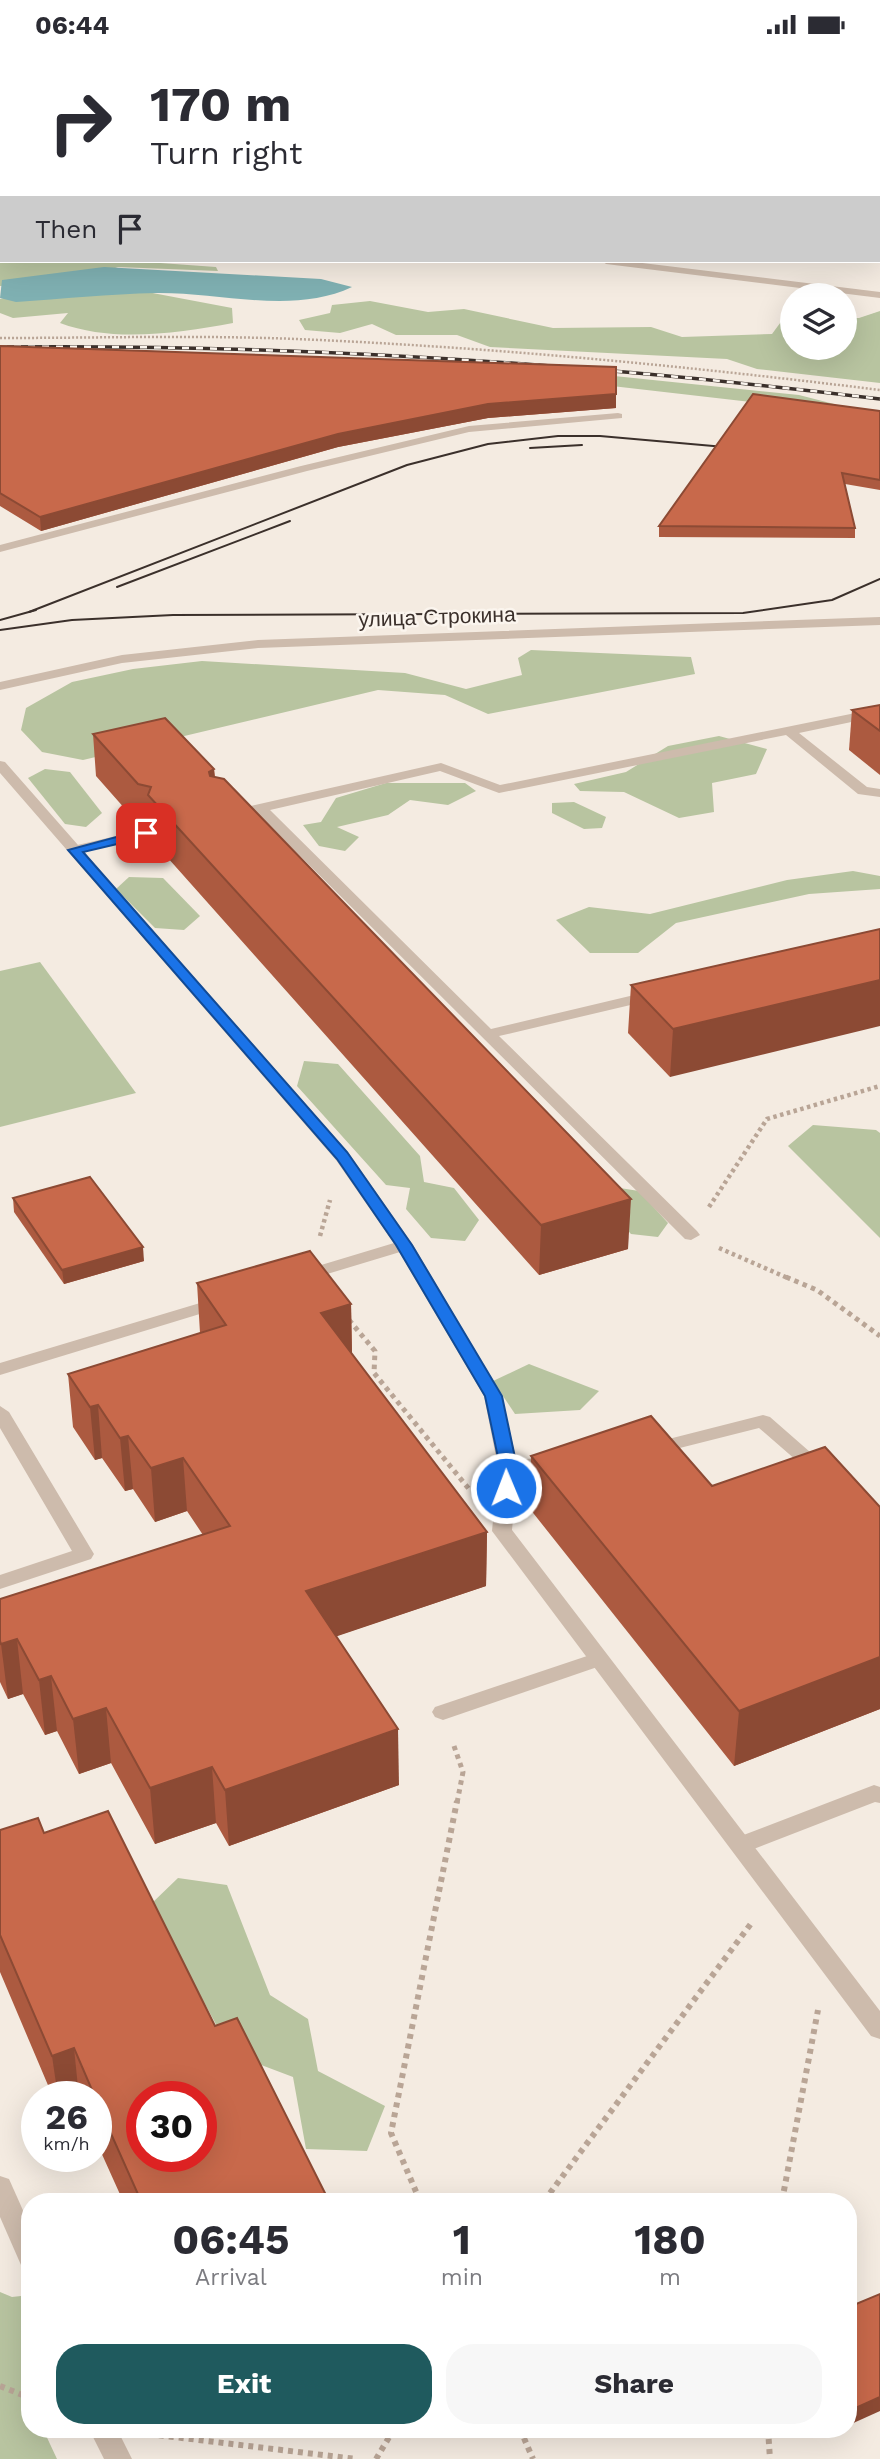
<!DOCTYPE html>
<meta charset="utf-8">
<style>
body{margin:0;font-family:"Work Sans",sans-serif;background:#f7f7f7;color:#2b2b33;height:100vh;display:flex;flex-direction:column;font-size:26px;white-space:nowrap}
*{box-sizing:border-box;margin:0}
p{font-size:23px;color:#7c7c81}
.icon{flex:none;width:38px;height:38px;fill:none;stroke:currentColor;stroke-width:2;stroke-linecap:round;stroke-linejoin:round}
.map{position:relative;flex:1;overflow:hidden}
.sheet{position:absolute;left:21px;top:2144px;width:836px;height:245px;display:flex;flex-direction:column;background:#fff;border-radius:28px;box-shadow:0 7px 28px #0002}
.sheet>*{flex:none}
.banner{position:absolute;left:0px;top:0px;width:880px;height:214px;box-shadow:0 7px 28px #0002;background:#fff;color:#2b2b33;overflow:hidden}
.fabs{position:absolute;left:780px;top:234px;display:grid;gap:14px}
.fabs a{display:grid;place-items:center;width:77px;height:77px;border-radius:50%;background:#fff;box-shadow:0 7px 28px #0002;font-size:35px}
.speed{position:absolute;left:21px;top:2032px;display:flex;gap:14px;font-size:35px;font-weight:700;text-align:center}
.speed>*{display:grid;place-content:center;width:91px;height:91px;border-radius:50%;background:#fff;box-shadow:0 7px 28px #0002;line-height:1}
.speed small{font-size:18px;font-weight:400}
.speed .limit{border:10px solid #d22;background:#fff;color:#111}
.pin{position:absolute;display:grid;place-items:center;width:60px;height:60px;color:#fff;margin:-30px;border-radius:14px;box-shadow:0 4px 10px #0006}
.me{position:absolute;width:77px;margin:-38px;rotate:359deg;stroke-linejoin:round;filter:drop-shadow(0 0 5px #0008)}
.turn{display:flex;align-items:center;gap:24px;height:147px;padding:0 35px;font-size:32px}
.turn .icon{width:91px;height:91px;stroke-width:2.5}
.turn b{display:block;font-size:49px;line-height:60px}
.then{display:flex;align-items:center;height:66px;padding:0 35px;background:#0003;gap:14px;font-size:26px}
.eta{display:flex;justify-content:space-evenly;align-items:center;height:119px;text-align:center}
.eta b{font-size:42px;font-weight:700;line-height:49px}
.action{display:flex;gap:14px;margin-top:auto;padding:14px 35px}
.action a{flex:1;height:80px;border-radius:28px;background:#1f5a5e;color:#fff;font-size:28px;font-weight:700;line-height:80px;text-align:center}
.action a+a{background:#f7f7f7;color:#2b2b33}
.status{display:flex;justify-content:space-between;align-items:center;height:49px;padding:0 35px;background:#fff;direction:ltr}
.status svg{height:19px;fill:currentColor}
.map>svg:first-child{display:block}
</style>
<div class="status"><b>06:44</b><svg viewBox="0 0 49 12"><path d="M0 12V9h3v3zM5 12V6h3v6zM10 12V3h3v9zM15 12V0h3v12zM26 1h20v11H26zM47 4h2v5h-2z"/></svg></div>
<div class="map">
<svg width="880" height="2410" viewBox="0 0 880 2410">
<rect width="100%" height="100%" fill="#f4ebe1"/>
<g fill="#b8c4a0">
<path d="M0,203l2,9h130l84,6 2,4 -100,-4 -43,15 -75,4z"/>
<path d="M126,239l106,20 1,15c-55,10 -120,20 -173,0l8,-10 -55,5 -13,-5v-14l34,-8z"/>
<path d="M370,252l58,11 36,-3 89,19 98,-1 31,10 90,-3 14,-19h7v33h52v-30h14l21,-7v72l-123,-14 -30,-10 -237,-12 -33,-12h-61l-24,-11 -32,9 -35,-3 -6,-10 31,-7 2,-8z"/>
<path d="M566,322l233,24 35,9 -22,5 -261,-30z"/>
<path d="M531,601l160,7 4,17 -207,40 -43,-19 -67,-5 -295,70 -41,-8 -21,-22 5,-22 46,-26 61,-13 69,-8 203,12 61,16 56,-14 -4,-17z"/>
<path d="M719,687l48,13 -11,25 -44,9 2,29 -35,6 -55,-26 -44,-1 -6,-7 52,-12 42,-26z"/>
<path d="M45,720l25,3 32,41 -16,14 -21,-3 -37,-46z"/>
<path d="M386,734h79l11,8 -28,14 -38,-5 -22,15 -51,12 22,10 -14,14 -26,-5 -16,-21 18,-3 15,-24z"/>
<path d="M574,753l32,15 -4,11 -18,1 -32,-16v-10z"/>
<path d="M853,822l27,5v13l-71,5 -133,29 -38,30h-48l-34,-33 33,-13 61,7 137,-34z"/>
<path d="M129,828l34,1 37,38 -16,14 -29,-2 -39,-39z"/>
<path d="M40,913l96,131 -136,34v-156z"/>
<path d="M304,1012l34,3 82,92 4,26 30,6 25,32 -14,21 -34,-3 -25,-29 4,-21 -24,-3 -89,-99z"/>
<path d="M813,1076l63,5 4,3v105l-92,-92z"/>
<path d="M607,1137l32,5 29,32 -10,14 -27,-3 -35,-37z"/>
<path d="M529,1315l70,27 -19,19 -65,4 -22,-33z"/>
<path d="M178,1829l49,7 43,110 38,24 10,52 67,35 -18,45 -61,-2 -13,-72 -61,-23 -81,-150z"/>
<path d="M0,2243l12,5 18,-2v134h13l14,30h-57z"/>
</g>
<g fill="#7fb0b2">
<path d="M89,0h791v199l-2,-197z"/>
<path d="M104,218l217,12 31,8c-59,28 -133,5 -196,6 -47,1 -94,6 -140,9l-16,-4 2,-18z"/>
</g>
<g fill="none" stroke-linecap="round" stroke-linejoin="round">
<path stroke="#b9a596" stroke-width="2.5" stroke-dasharray="2 2" stroke-linecap="butt" d="M0,289c99,0 197,-3 296,1 195,8 390,27 584,51"/>
<g stroke="#b9a596" stroke-width="4.5" stroke-dasharray="3.5 3.5" stroke-linecap="butt">
<path d="M709,1158l58,-88 113,-33"/>
<path d="M320,1187l10,-36"/>
<path d="M719,1199l71,31"/>
</g>
<g stroke="#b9a596" stroke-width="5" stroke-dasharray="4.5 4.5" stroke-linecap="butt">
<path d="M786,1228l31,13 63,46"/>
<path d="M349,1271l26,31 -1,22 95,116"/>
<path d="M454,1697l9,26 -6,31"/>
</g>
<g stroke="#b9a596" stroke-width="6" stroke-dasharray="5 5" stroke-linecap="butt">
<path d="M420,2152l-29,-68 66,-332"/>
<path d="M544,2152l209,-280"/>
<path d="M782,2152l36,-191"/>
<path d="M0,2337l30,12"/>
<path d="M520,2380l13,30"/>
<path d="M768,2380l2,30"/>
<path d="M149,2385l207,25"/>
<path d="M376,2410l18,-30"/>
</g>
<g fill="#cdbbac" fill-rule="evenodd">
<path d="M618,364l4,1v4l-153,14 -162,39 -307,81v-7l301,-79 168,-40z"/>
<path d="M880,659v8l-81,17 68,54 13,2v8l-22,-3 -72,-59 -287,58 -59,-22 -170,39 221,219 160,-38 5,2 3,3 -3,3 -157,37 198,195 3,4 -9,5 -6,-1 -428,-426 -6,1 -7,-4 7,-4 190,-43 59,22z"/>
<path d="M146,780l7,4 -2,3 -77,18 -7,-4 2,-3z"/>
<path d="M404,1191l6,1 3,4 -3,4 -106,32 -9,-5 3,-4z"/>
<path d="M220,1248l6,1 3,4 -3,4 -226,69v-12z"/>
<path d="M0,1357l9,6 85,142 -3,5 -91,30v-14l72,-24 -72,-123z"/>
<path d="M763,1366l7,2 56,49 3,4 -3,4h-14l-53,-46 -107,27 -10,-6 3,-4z"/>
<path d="M555,1407l7,2 3,4 -3,4 -54,7 -10,-6 10,-6z"/>
<path d="M599,1603l7,2 3,5 -3,5 -163,56 -8,-3 -3,-5 3,-5z"/>
<path d="M874,1736l6,2v16l-5,-1 -134,52 -8,-3 -3,-6 3,-6z"/>
<path d="M0,2127l9,3 21,47v42l-9,-3 -21,-48z"/>
<path d="M89,2380h28l15,30h-28z"/>
</g>
<g fill="#cdbbac" fill-rule="evenodd">
<rect x="0" y="107" width="2" height="4"/>
<path d="M602,212h24l254,31v6l-274,-34z"/>
<path d="M0,712l5,1 343,390 65,93 89,151 16,71 -6,63 368,481v28l-9,-3 -379,-505 6,-64 -14,-71 -89,-151 -59,-85 -336,-387z"/>
</g>
<path fill="#cdbbac" fill-rule="evenodd" d="M880,568v8l-622,23 -136,15 -122,27v-8l122,-27 136,-15z"/>
<g stroke="#3b302b" stroke-width="2">
<path d="M530,399l52,-3"/>
<path d="M117,538l173,-66"/>
<path d="M29,563l378,-147 81,-21 70,-8h42l136,12"/>
<path d="M0,571l36,-10"/>
<path d="M0,581l72,-10 101,-5 570,-2 89,-13 48,-21"/>
</g>
<defs>
<path id="rail" d="M0,298c295,-3 587,16 880,52"/>
</defs>
<use href="#rail" stroke="#3b302b" stroke-width="3.5"/>
<use href="#rail" stroke="#fbf5ee" stroke-width="2.5" stroke-dasharray="7" stroke-linecap="butt"/>
</g>
<g fill="#ac5a40">
<path d="M0,297l616,48v14l-128,10 -150,29 -297,84 -41,-25z"/>
<path d="M880,362v79l-35,-6 10,44v10l-196,-1v-11z"/>
<path d="M880,656v70l-31,-25 3,-40z"/>
<path d="M93,685l121,35 1,8 413,472 -89,26 -388,-436v-9l-10,-3 -45,-51z"/>
<path d="M880,880l-210,148 -42,-44 3,-48z"/>
<path d="M13,1149l131,63 -80,23 -50,-72z"/>
<path d="M197,1234l154,21 1,50 135,178 -1,54 -150,50 63,149 -170,61 -13,-23 -61,21 -44,-81 -32,11 -22,-43 -12,4 -22,-41 -15,5 -8,-17v-83l203,-64 -16,-24 -32,11 -22,-33 -8,2 -23,-33 -7,2 -22,-33 -5,-53 132,-41z"/>
<path d="M531,1407l181,30 168,21v202l-146,57 -204,-257z"/>
<path d="M0,1781l44,3 171,193 114,175h-206l-27,-60v-44h-43l-53,-125z"/>
</g>
<g fill="#8c4a34">
<path d="M616,345v14l-128,10 -150,29 -297,84 -1,-14 298,-83 150,-30z"/>
<path d="M214,720l3,43 -8,-40z"/>
<path d="M880,931v46l-210,51 3,-48z"/>
<path d="M631,1150l-3,50 -89,26 2,-50z"/>
<path d="M143,1198l1,14 -80,23 -2,-14z"/>
<path d="M351,1255l1,52 -31,-43z"/>
<path d="M98,1356l4,53 -7,2 -5,-53z"/>
<path d="M128,1387l5,53 -8,2 -5,-53z"/>
<path d="M183,1409l4,53 -32,11 -4,-54z"/>
<path d="M487,1483l-1,54 -178,60 -2,-55z"/>
<path d="M17,1590l6,55 -15,5 -7,-55z"/>
<path d="M880,1608v52l-146,57 5,-55z"/>
<path d="M51,1627l6,55 -12,4 -6,-55z"/>
<path d="M106,1659l5,55 -32,11 -6,-55z"/>
<path d="M398,1680l1,56 -170,61 -4,-56z"/>
<path d="M212,1718l4,56 -61,21 -5,-56z"/>
<path d="M74,1999l5,49h-21l-6,-41z"/>
<path d="M880,2348v14l-31,14v-14z"/>
</g>
<g fill="#c8694b" stroke="#8c4a34" stroke-width="2" fill-rule="evenodd">
<path d="M0,297l616,21v27l-128,10 -150,30 -298,83 -40,-24z"/>
<path d="M753,345l127,17v69l-38,-7 13,55 -196,-2z"/>
<path d="M880,656v26l-28,-21z"/>
<path d="M165,669l49,51 -5,3 1,4 14,3 407,420 -90,26 -393,-430 3,-8 -13,-3 -45,-50z"/>
<path d="M880,880v51l-207,49 -42,-44z"/>
<path d="M90,1128l53,70 -81,23 -49,-72z"/>
<path d="M310,1202l41,53 -30,9 166,219 -181,59 92,138 -173,61 -13,-23 -62,21 -44,-80 -33,11 -22,-43 -12,4 -22,-41 -16,5 -1,-3v-42l230,-73 -47,-68 -32,10 -23,-32 -8,2 -22,-33 -8,2 -22,-33 158,-49 -29,-42z"/>
<path d="M651,1367l61,70 113,-39 55,60v150l-141,54 -208,-255z"/>
<path d="M108,1762l107,215 22,-8 92,183h-188l-45,-101v-3h-1l-21,-49 -22,8 -52,-121v-105l38,-12 6,15zM142,2048h59v59h-59z"/>
<path d="M880,2245v103l-31,14v-104z"/>
</g>
<path fill="#1a73e8" stroke="#114b97" stroke-width="2" d="M146,780l7,4 -2,3 -68,16 264,300 65,93 90,151 15,71 -4,25h-13l-3,-4 3,-21 -15,-71 -89,-151 -59,-86 -269,-309z"/>
<g text-anchor="middle" stroke-width="5" stroke-linejoin="round" paint-order="stroke">
<g font-size="21" fill="#3b302b" stroke="#fbf5ee">
<text transform="translate(437 568) rotate(-2)" y="7">улица Строкина</text>
</g>
</g>
</svg>
<div class="fabs">
<a><svg class="icon" aria-label="layers" viewBox="0 0 24 24"><path d="M12 4l9 5-9 5-9-5zM3 14l9 5 9-5"/></svg></a>
</div>
<div class="speed"><div>26<small>km/h</small></div><div class="limit">30</div></div>
<div class="pin" style="left:146px;top:784px;background:#d93025"><svg class="icon" aria-label="arrive" viewBox="0 0 24 24"><path d="M6 21V4h12l-3 4 3 4H6"/></svg></div>
<svg class="me" style="left:506px;top:1439px" viewBox="-20 -20 40 40"><circle r="17" fill="#1a73e8" stroke="#fff" stroke-width="3"/><path d="M0-11L8 9 0 5-8 9z" fill="#fff"/></svg>
<div class="banner">
<div class="turn"><svg class="icon" aria-label="right" viewBox="0 0 24 24"><path d="M7 20v-9h11M14 6l5 5-5 5"/></svg><div><b>170 m</b>Turn right</div></div>
<div class="then">Then<svg class="icon" aria-label="arrive" viewBox="0 0 24 24"><path d="M6 21V4h12l-3 4 3 4H6"/></svg></div>
</div>
<section class="sheet">
<div class="eta">
<div><b>06:45</b><p>Arrival</p></div>
<div><b>1</b><p>min</p></div>
<div><b>180</b><p>m</p></div>
</div>
<div class="action"><a>Exit</a><a>Share</a></div>
</section>
</div>
